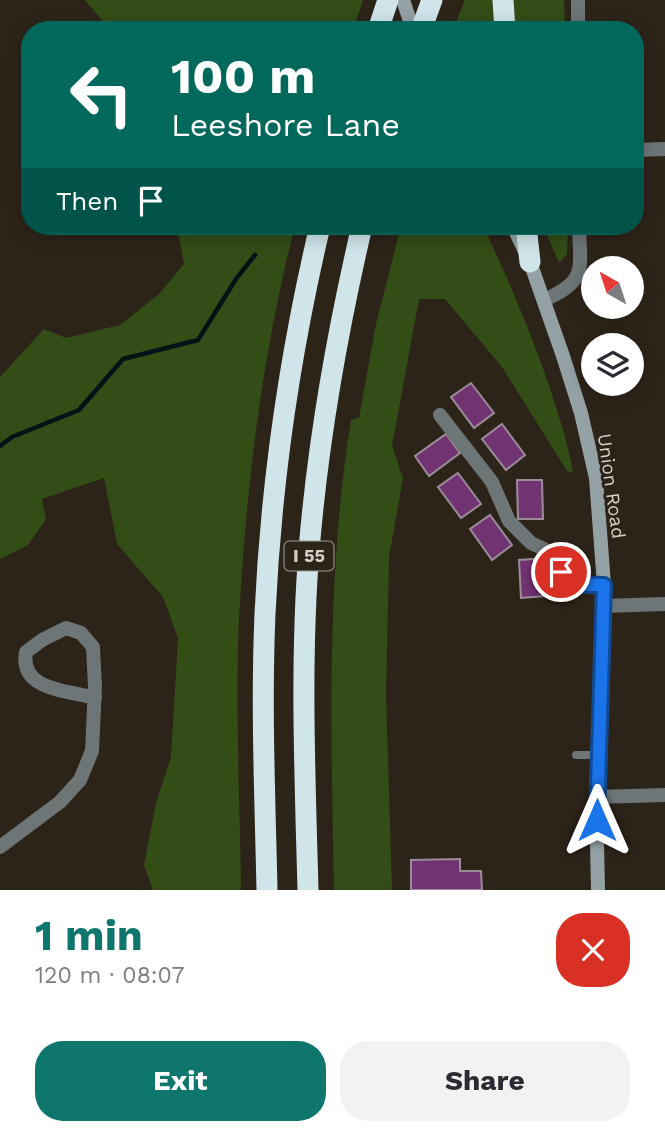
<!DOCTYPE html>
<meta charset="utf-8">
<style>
body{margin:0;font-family:"Work Sans",sans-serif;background:#f2f2f3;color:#2b2b33;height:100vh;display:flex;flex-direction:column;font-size:26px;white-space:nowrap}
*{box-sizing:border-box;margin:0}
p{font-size:23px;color:#7c7c81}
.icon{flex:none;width:38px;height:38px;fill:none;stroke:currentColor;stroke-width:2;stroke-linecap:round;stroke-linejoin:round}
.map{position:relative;height:890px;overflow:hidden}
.side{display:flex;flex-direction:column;background:#fff;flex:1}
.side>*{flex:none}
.banner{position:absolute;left:21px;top:21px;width:623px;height:214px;border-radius:28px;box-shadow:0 4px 18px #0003;background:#00695c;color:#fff;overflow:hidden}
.needle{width:46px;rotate:321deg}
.fabs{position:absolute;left:581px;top:256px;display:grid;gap:14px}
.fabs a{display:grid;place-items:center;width:63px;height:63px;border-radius:50%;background:#fff;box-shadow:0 4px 18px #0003;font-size:35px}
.pin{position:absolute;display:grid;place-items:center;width:60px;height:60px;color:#fff;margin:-30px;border:4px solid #fff;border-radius:50%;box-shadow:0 2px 7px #0007}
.me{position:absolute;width:77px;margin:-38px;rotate:0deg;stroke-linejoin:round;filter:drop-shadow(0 0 5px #0008)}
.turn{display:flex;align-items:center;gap:24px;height:147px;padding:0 35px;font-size:32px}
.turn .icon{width:91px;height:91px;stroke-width:2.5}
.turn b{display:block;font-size:49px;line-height:60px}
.then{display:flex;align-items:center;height:66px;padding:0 35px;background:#0003;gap:14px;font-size:26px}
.round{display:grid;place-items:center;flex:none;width:74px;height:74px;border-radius:28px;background:#f2f2f3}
.headline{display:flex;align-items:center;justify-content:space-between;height:119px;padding:0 35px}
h1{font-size:42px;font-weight:700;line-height:52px;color:#0f766e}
.cta{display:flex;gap:14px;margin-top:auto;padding:14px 35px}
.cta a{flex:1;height:80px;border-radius:28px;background:#0f766e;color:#fff;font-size:28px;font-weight:700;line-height:80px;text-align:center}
.cta a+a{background:#f2f2f3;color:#2b2b33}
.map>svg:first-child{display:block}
</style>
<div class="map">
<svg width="665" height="890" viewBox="0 0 665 890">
<rect width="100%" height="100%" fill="#2d2419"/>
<g fill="#334d17">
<path d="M85,0h278l-10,30h-243z"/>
<path d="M465,0h29v30h-41z"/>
<path d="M512,0h52l1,30h-50z"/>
<path d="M172,226h123c-33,128 -49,261 -56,393 -4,90 1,181 2,271h-88l-9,-25 12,-62 15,-46 7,-119 -15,-41 -46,-53 -13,-66 -62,21 4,20 -18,26 -28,14v-182l44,-48 22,9 54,-13 38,-30 26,-31 -5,-27z"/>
<path d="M401,226h82c25,52 47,104 66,159 9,29 19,57 24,88l-6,-2 -65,-104 -57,-68h-26l-27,147 11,32 -14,79 -3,137 6,196h-58c-3,-157 -8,-314 17,-470l8,-2 17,-94z"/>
<path d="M543,226h25l-1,28 -8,9z"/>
</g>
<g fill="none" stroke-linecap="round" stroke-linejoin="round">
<path stroke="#021216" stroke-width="4.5" d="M0,446l12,-9 67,-27 44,-51 75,-19 38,-61 19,-24"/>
</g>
<g fill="#723373" stroke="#9a8d99" stroke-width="2">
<path d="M471,383l23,30 -20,15 -23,-31z"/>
<path d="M502,424l23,31 -19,15 -24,-31z"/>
<path d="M446,434l14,19 -31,23 -14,-20z"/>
<path d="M458,473l23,31 -20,14 -23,-31z"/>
<path d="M517,480h25l1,39h-25z"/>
<path d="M490,515l22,30 -20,15 -22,-31z"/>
<path d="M545,558l1,38 -25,2 -2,-38z"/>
<path d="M460,859v12h21l1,19h-71v-30z"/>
</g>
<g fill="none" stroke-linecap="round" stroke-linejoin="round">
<path stroke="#6d7577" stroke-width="8" d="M576,755h21"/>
<g stroke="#6d7577" stroke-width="14">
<path d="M578,30v-30"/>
<path d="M635,150l30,-1"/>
<path d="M544,300c44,-19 36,-32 35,-74"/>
<path d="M440,415l52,67 17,39 22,22 13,6 11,11 10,19 8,6h31"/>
<path d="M603,606l62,-2"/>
<path d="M596,797l69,-2"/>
<path d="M0,847l60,-45 20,-22 12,-29 3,-64 -2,-40 -12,-14 -15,-5 -24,12 -16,12c-7,38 40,38 69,46"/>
</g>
<g stroke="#94a2a5" stroke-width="14">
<path d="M403,0l10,30"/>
<path d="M513,226l17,36 33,94 18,57 15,65 8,107 -8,212 2,93"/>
</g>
<g stroke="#cfe5ea" stroke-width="21">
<path d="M503,0l2,30"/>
<path d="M378,30l10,-30"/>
<path d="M421,30l11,-30"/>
<path d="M526,226l4,36"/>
<path d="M267,890c-2,-92 -6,-184 -2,-276 6,-131 25,-261 55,-388"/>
<path d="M308,890c-3,-113 -8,-227 1,-340 9,-109 28,-217 53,-324"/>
</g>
</g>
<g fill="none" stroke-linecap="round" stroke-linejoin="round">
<defs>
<path id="route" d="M561,572c9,17 26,12 43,13l-7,235"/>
</defs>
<use href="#route" stroke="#114b97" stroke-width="18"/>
<use href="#route" stroke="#1a73e8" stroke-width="12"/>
</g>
<g text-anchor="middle" stroke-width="6" stroke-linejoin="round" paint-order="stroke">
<rect fill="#2d2419" stroke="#a39c94" stroke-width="2" x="284.5" y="541.5" width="49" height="29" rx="5"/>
<g font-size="18" font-weight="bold" fill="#d6d0c9">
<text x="309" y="562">I 55</text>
</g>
<g font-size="19" fill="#d6d0c9" stroke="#2d2419">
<text transform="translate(612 486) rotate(82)" y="7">Union Road</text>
</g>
</g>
</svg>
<div class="fabs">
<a><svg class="needle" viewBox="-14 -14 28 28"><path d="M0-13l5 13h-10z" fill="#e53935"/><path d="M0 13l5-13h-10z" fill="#7c7c81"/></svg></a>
<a><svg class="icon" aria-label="layers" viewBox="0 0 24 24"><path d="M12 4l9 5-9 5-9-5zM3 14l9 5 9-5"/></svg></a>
</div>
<div class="pin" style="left:561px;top:572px;background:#d93025"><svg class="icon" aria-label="arrive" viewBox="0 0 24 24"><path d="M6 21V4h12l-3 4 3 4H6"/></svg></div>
<svg class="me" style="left:597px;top:820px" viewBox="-20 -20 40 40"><path d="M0-17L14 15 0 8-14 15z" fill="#1a73e8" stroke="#fff" stroke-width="4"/></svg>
<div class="banner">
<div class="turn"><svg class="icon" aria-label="left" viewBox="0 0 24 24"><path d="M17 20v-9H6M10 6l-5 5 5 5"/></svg><div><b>100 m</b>Leeshore Lane</div></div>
<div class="then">Then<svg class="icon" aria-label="arrive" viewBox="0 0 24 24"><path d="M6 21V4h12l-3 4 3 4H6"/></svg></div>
</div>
</div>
<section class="side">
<div class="headline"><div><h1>1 min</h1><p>120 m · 08:07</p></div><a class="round" style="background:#d93025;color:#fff"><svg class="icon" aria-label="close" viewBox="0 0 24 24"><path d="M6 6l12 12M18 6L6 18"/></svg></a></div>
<div class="cta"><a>Exit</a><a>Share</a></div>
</section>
